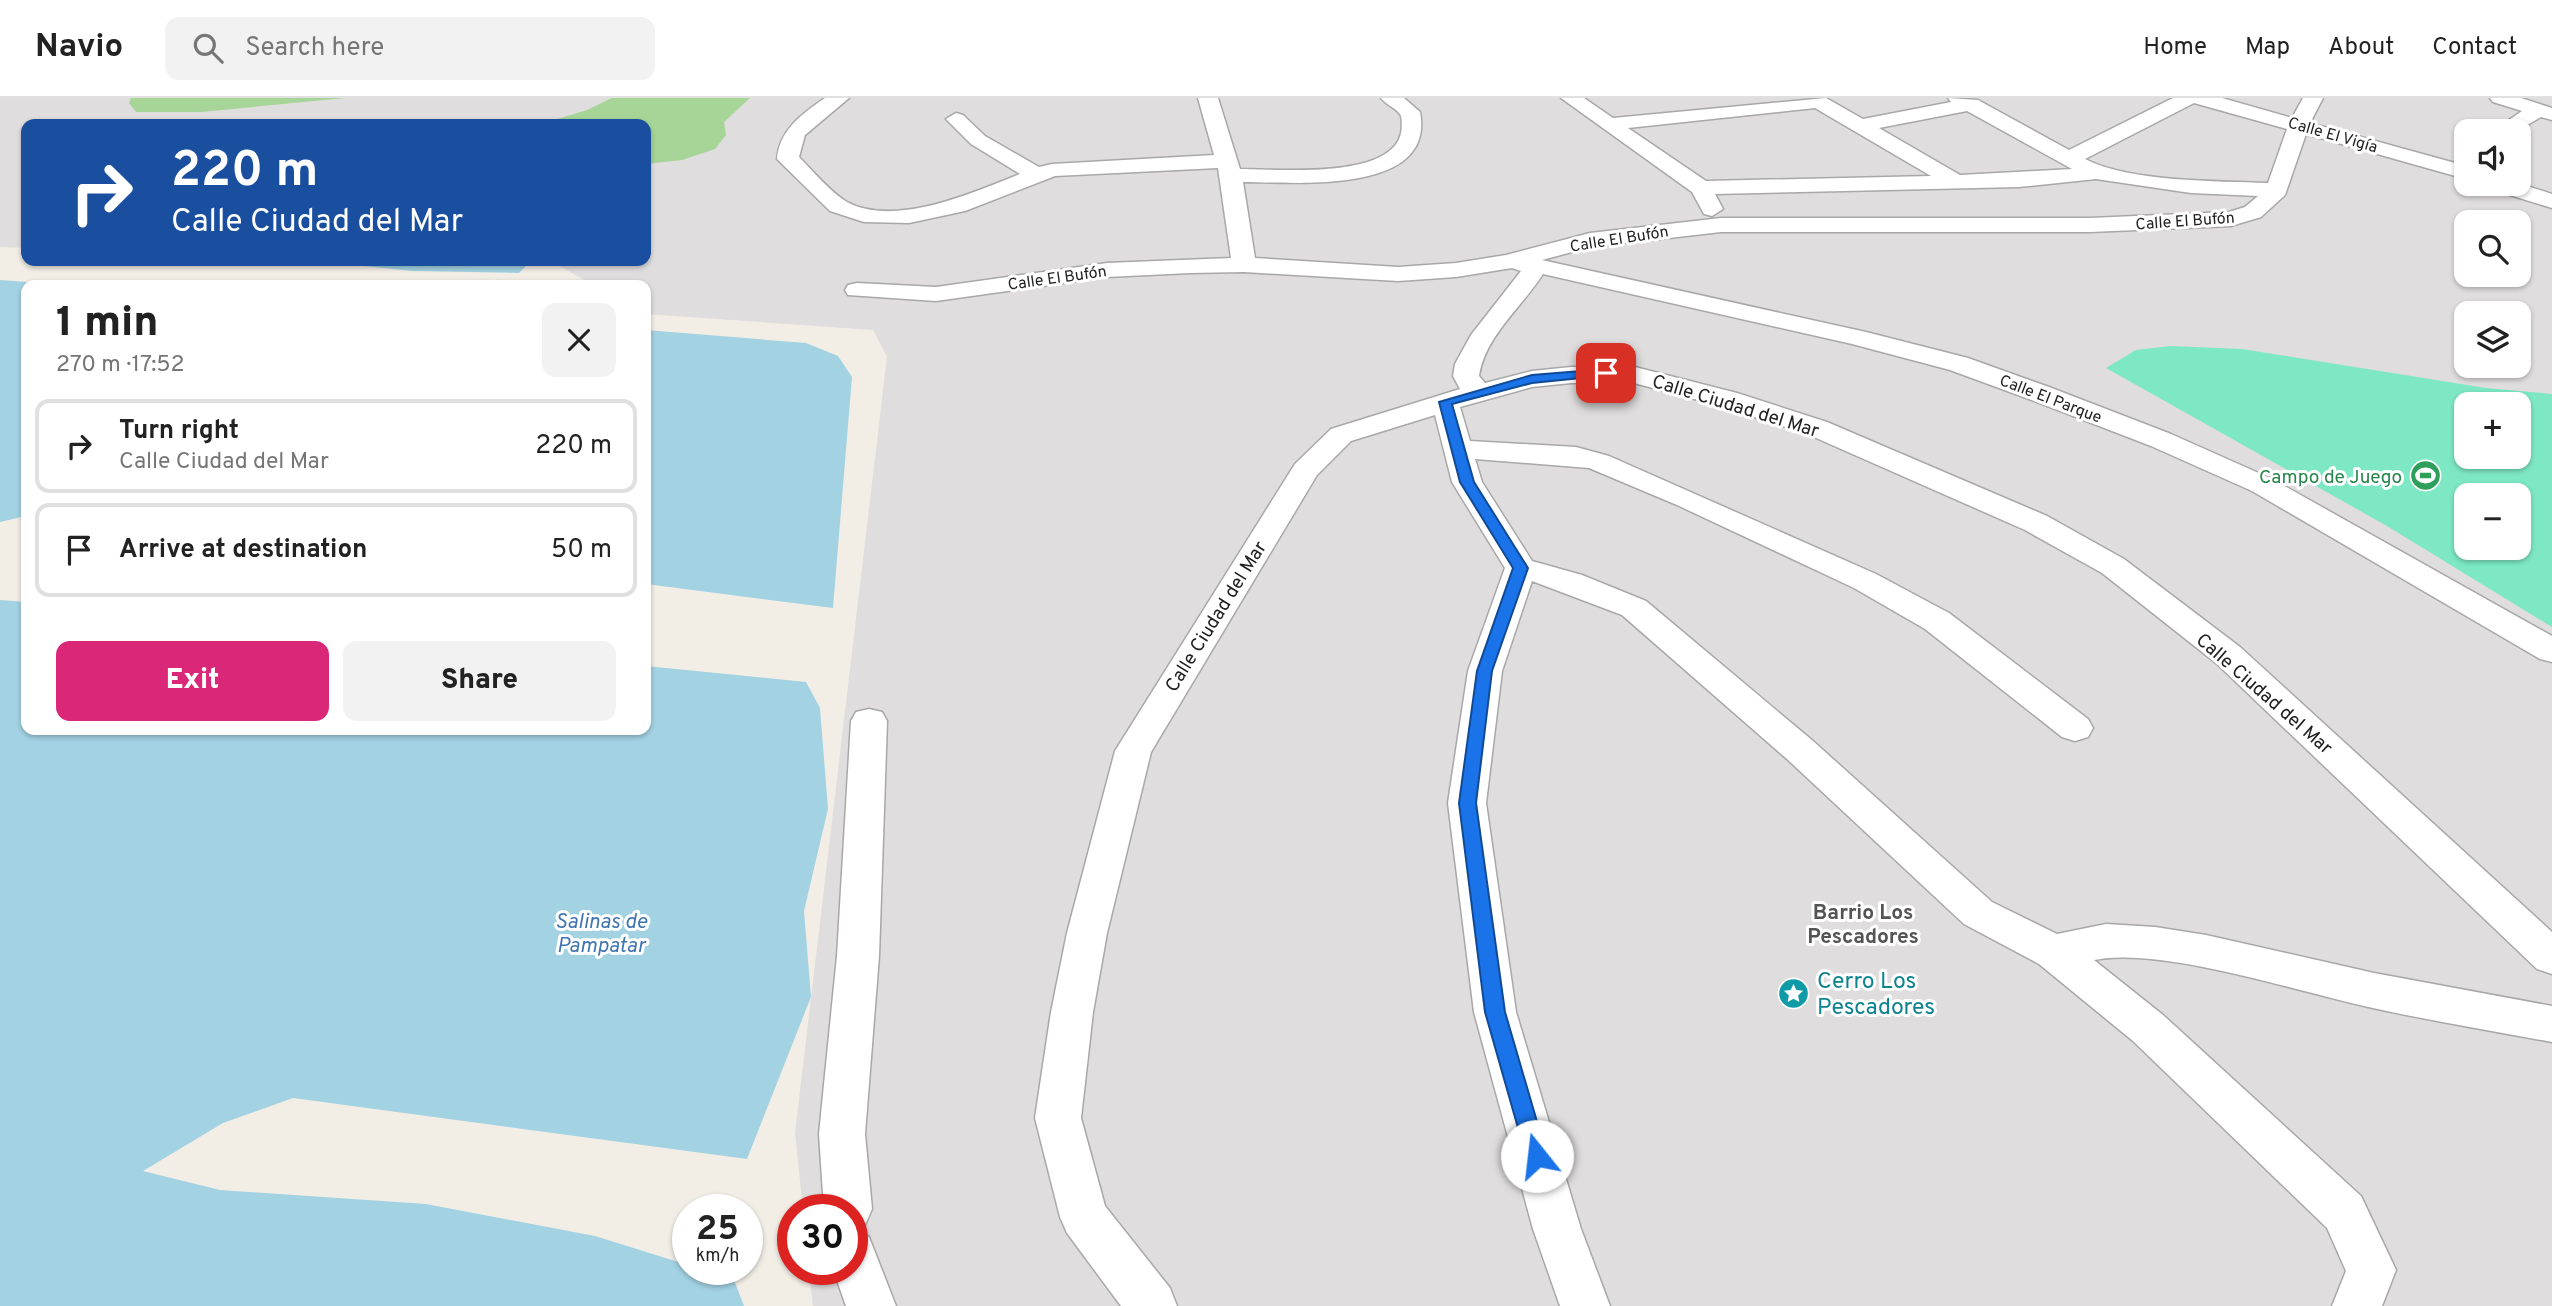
<!DOCTYPE html>
<meta charset="utf-8">
<style>
body{margin:0;font-family:Overpass,sans-serif;background:#f2f2f2;color:#222;height:100vh;display:flex;flex-direction:column;font-size:26px;white-space:nowrap}
*{box-sizing:border-box;margin:0}
p{font-size:23px;color:#767676}
.icon{flex:none;width:38px;height:38px;fill:none;stroke:currentColor;stroke-width:2;stroke-linecap:round;stroke-linejoin:round}
.map{position:relative;flex:1;overflow:hidden}
.side{position:absolute;left:21px;top:182px;width:630px;height:455px;display:flex;flex-direction:column;background:#fff;border-radius:14px;box-shadow:0 2px 5px #0004}
.side>*{flex:none}
.guide{position:absolute;left:21px;top:21px;width:630px;height:147px;border-radius:14px;box-shadow:0 2px 5px #0004;background:#1a4fa0;color:#fff;overflow:hidden}
.tools{position:absolute;left:2454px;top:21px;display:grid;gap:14px}
.tools a{display:grid;place-items:center;width:77px;height:77px;border-radius:14px;background:#fff;box-shadow:0 2px 5px #0004;font-size:35px}
.speed{position:absolute;left:672px;top:1096px;display:flex;gap:14px;font-size:35px;font-weight:700;text-align:center}
.speed>*{display:grid;place-content:center;width:91px;height:91px;border-radius:50%;background:#fff;box-shadow:0 2px 5px #0004;line-height:1}
.speed small{font-size:18px;font-weight:400}
.speed .limit{border:10px solid #d22;background:#fff;color:#111}
.pin{position:absolute;display:grid;place-items:center;width:60px;height:60px;color:#fff;margin:-30px;border-radius:14px;box-shadow:0 4px 10px #0006}
.me{position:absolute;width:77px;margin:-38px;rotate:344deg;stroke-linejoin:round;filter:drop-shadow(0 0 5px #0008)}
.turn{display:flex;align-items:center;gap:24px;height:147px;padding:0 35px;font-size:32px}
.turn .icon{width:91px;height:91px;stroke-width:2.5}
.turn b{display:block;font-size:49px;line-height:60px}
.round{display:grid;place-items:center;flex:none;width:74px;height:74px;border-radius:14px;background:#f2f2f2}
.summary{display:flex;align-items:center;justify-content:space-between;height:119px;padding:0 35px}
h1{font-size:42px;font-weight:800;line-height:52px}
.action{display:flex;gap:14px;margin-top:auto;padding:14px 35px}
.action a{flex:1;height:80px;border-radius:14px;background:#db2777;color:#fff;font-size:28px;font-weight:800;line-height:80px;text-align:center}
.action a+a{background:#f2f2f2;color:#222}
ul{padding:0;list-style:none}
li{display:flex;align-items:center;gap:21px;height:94px;margin:0 14px 10px;padding:0 21px;border:4px solid #e0e0e0;border-radius:14px}
li div{flex:1}
li b{display:block;font-size:26px}
li em{font-style:normal}
header{display:flex;align-items:center;gap:42px;box-sizing:border-box;height:98px;padding:0 35px;background:#fff;border-bottom:2px solid #e0e0e0}
header strong{font-size:33px}
nav{display:flex;gap:38px;margin-inline-start:auto;font-size:24px}
.search{width:490px;height:63px;background:#f2f2f2;display:flex;align-items:center;gap:18px;box-sizing:border-box;padding:0 24px;border-radius:14px;color:#767676;font-size:26px}
.map>svg:first-child{display:block}
</style>
<header>
<strong>Navio</strong>
<div class="search"><svg class="icon" aria-label="search" viewBox="0 0 24 24"><circle cx="10" cy="10" r="6"/><path d="M15 15l6 6"/></svg>Search here</div>
<nav><a>Home</a><a>Map</a><a>About</a><a>Contact</a></nav>
</header>
<div class="map">
<svg width="2552" height="1208" viewBox="0 0 2552 1208">
<rect width="100%" height="100%" fill="#f2eee6"/>
<path fill="#dfdddd" fill-rule="evenodd" d="M0,0h2552v1208h-1739l-4,-37h43v-60h-49l-8,-76 92,-776 -14,-27 -227,-16v-29h-53l-42,-24h95v-137h-620v124l-26,-1zM2466,33h52v53h-52zM2466,124h52v53h-52zM2466,215h52v53h-52zM2466,306h52v53h-52zM2466,397h52v53h-52z"/>
<g fill="#a7d597">
<path d="M131,0h214l-144,14h-65l-7,-9z"/>
<path d="M612,0h138l-26,24 2,13 -11,14 -33,11 -36,4v-40h-105l46,-14z"/>
</g>
<path fill="#7de8c3" fill-rule="evenodd" d="M2171,248l71,3 244,39 66,6v233l-165,-101 -281,-158 30,-18zM2466,306h52v53h-52zM2466,397h52v53h-52z"/>
<g fill="#a3d2e3">
<path d="M316,163h208l3,4 -8,8 -107,-2z"/>
<path d="M0,182l67,5h-41v231l-26,6z"/>
<path d="M646,232l160,13 32,13 14,21 -19,231 -187,-24z"/>
<path d="M0,502l26,2v128h620v-64l160,16 14,26 8,101 -24,102 7,86 -64,162 -454,-61 -70,25 -80,48 77,19 206,14 169,32 93,29v4h12l34,11 10,26h-744z"/>
</g>
<g fill="none" stroke-linecap="round" stroke-linejoin="round">
<defs>
<g id="minor">
<path d="M825,0h24l-44,37 -6,22c14,14 31,35 48,45 49,26 127,-10 173,-28l-49,-30 -25,-25 10,-6 7,2 22,21 54,31 13,-3 162,-9 -16,-57h20l22,71c37,0 151,11 161,-36 1,-5 1,-12 0,-17 -3,-7 -15,-11 -20,-18h23l16,14c16,84 -127,70 -177,70l12,76 143,9 58,-4 50,-8 84,-22 131,-15h369l139,-6 16,-5 13,-11 -67,-3 -95,-14 -77,8 -304,7 8,15 -11,7 -8,-2 -12,-22 -131,-94h23l29,20 213,-20 37,21 88,-17 -3,-4 30,2 91,50 104,-52h49l70,20 11,-20h20l-13,25 156,43v13l-160,-45 -21,61 -24,22 -30,9 -141,6h-369l-130,15 -49,13 324,72 102,26 81,29 122,47 101,45 280,157v26l-12,-3 -288,-168 -101,-45 -122,-47 -79,-29 -98,-26 -309,-70c-21,33 -58,62 -64,102l6,7 47,-12 39,-4h64l102,26 90,29 220,94 77,43 116,88 312,285v42l-15,-5 -321,-306 -114,-90 -77,-43 -218,-96 -90,-29 -83,-22h-63l-39,4 -72,20 10,34 106,6 33,9 267,118 73,39 139,106 5,9 -5,9 -13,4 -13,-4 -137,-108 -71,-41 -177,-83 -88,-37 -114,-9 7,23 50,79 50,14 64,26 167,140 179,161 65,32 49,-10 49,3 51,8 168,38 178,33v36c-60,-11 -120,-21 -179,-34 -71,-15 -212,-62 -279,-48l69,55 198,181 35,74 -14,36h-50l14,-35 -19,-43 -194,-187 -94,-77 -75,-40 -177,-165 -165,-144 -90,-34 -30,90 -16,132 30,209 65,217 29,77h-50l-27,-77 -59,-217 -26,-209 20,-132 37,-103 -53,-86 -17,-67 -84,26 -34,34 -166,277 -44,181 -14,79 -12,106 24,88 65,82 7,18h-56l-54,-73 -7,-16 -25,-99 16,-106 16,-79 48,-182 180,-287 36,-35 129,-40 -7,-13 2,-12 16,-29 50,-64 -9,-3 -56,9 -58,4 -154,-9 -54,1 -83,4 -171,24 -88,-6 -3,-5 3,-5 9,-2 79,4 171,-24 124,-5 -13,-90 -163,8 -90,35 -56,12 -45,-1 -34,-11 -53,-52c2,-29 26,-46 48,-61zM2194,5l93,26 -19,54c-50,-2 -139,-1 -183,-24zM1815,10l116,68 -225,5 -78,-53zM1967,13l105,58 -112,6 -81,-47z"/>
<path d="M2490,0h31l31,10v12l-11,-3 -24,14h-24l29,-20 -29,-9z"/>
<path d="M2518,85l34,11v14l-62,-19 -3,-5z"/>
<path d="M869,611l13,3 5,9 -8,235 -14,178 7,75 -7,16 -13,5v-21h-28l-5,-75 18,-178 14,-235 5,-9z"/>
<path d="M852,1132l17,7 27,69h-50l-13,-37h19z"/>
</g>
</defs>
<use href="#minor" stroke="#a8a8a8" stroke-width="3"/>
<use href="#minor" fill="#fff" fill-rule="evenodd"/>
</g>
<path fill="#1a73e8" stroke="#114b97" stroke-width="2" d="M1606,271l4,1v5l-78,8 -80,21 22,78 54,86 -36,103 -16,132 29,209 42,144 -3,7 -7,3 -8,-3 -3,-7 -41,-144 -26,-209 18,-132 36,-103 -53,-86 -21,-80 93,-27z"/>
<defs>
<symbol id="stadium-disc" viewBox="-11 -11 22 22"><circle r="9.5" fill="#2e9e5b" stroke="#fff"/><path d="M0-5a6.5 5 0 1 0 0 10a6.5 5 0 1 0 0-10ZM-3.5-1.8h7v3.6h-7Z" fill="#fff"/></symbol>
<symbol id="sight-disc" viewBox="-11 -11 22 22"><circle r="9.5" fill="#0f9aa8" stroke="#fff"/><path d="M0-6L1.8-2.2L6-1.7L2.9 1.2L3.7 5.4L0 3.3L-3.7 5.4L-2.9 1.2L-6-1.7L-1.8-2.2Z" fill="#fff"/></symbol>
</defs>
<g fill-rule="evenodd">
<use href="#stadium-disc" x="2408" y="360" width="35" height="35"/>
<use href="#sight-disc" x="1776" y="878" width="35" height="35"/>
</g>
<g text-anchor="middle" stroke-width="6" stroke-linejoin="round" paint-order="stroke">
<g font-size="16" fill="#212121" stroke="#fff">
<text transform="translate(2333 36) rotate(16)" y="6">Calle El Vigía</text>
<text transform="translate(2185 122) rotate(-4)" y="6">Calle El Bufón</text>
<text transform="translate(1619 140) rotate(-9)" y="6">Calle El Bufón</text>
<text transform="translate(1057 179) rotate(-8)" y="6">Calle El Bufón</text>
<text transform="translate(2051 300) rotate(21)" y="6">Calle El Parque</text>
</g>
<g font-size="19" fill="#212121" stroke="#fff">
<text transform="translate(1736 307) rotate(17)" y="7">Calle Ciudad del Mar</text>
<text transform="translate(1215 518) rotate(-58)" y="7">Calle Ciudad del Mar</text>
<text transform="translate(2265 595) rotate(41)" y="7">Calle Ciudad del Mar</text>
</g>
<g font-size="19" fill="#27864d" stroke="#fff" text-anchor="end">
<text x="2402" y="385">Campo de Juego</text>
</g>
<g font-size="21" font-weight="bold" fill="#545454" stroke="#fff">
<text x="1863" y="821">Barrio Los<tspan x="1863" dy="24">Pescadores</tspan></text>
</g>
<g font-size="21" font-style="italic" fill="#4075b2" stroke="#fff">
<text x="601" y="830">Salinas de<tspan x="601" dy="24">Pampatar</tspan></text>
</g>
<g font-size="23" fill="#0d838f" stroke="#fff" text-anchor="start">
<text x="1817" y="890">Cerro Los<tspan x="1817" dy="26">Pescadores</tspan></text>
</g>
</g>
</svg>
<div class="tools">
<a><svg class="icon" aria-label="sound" viewBox="0 0 24 24"><path d="M4 9h4l5-4v14l-5-4H4zM17 9q2 3 0 6"/></svg></a>
<a><svg class="icon" aria-label="search" viewBox="0 0 24 24"><circle cx="10" cy="10" r="6"/><path d="M15 15l6 6"/></svg></a>
<a><svg class="icon" aria-label="layers" viewBox="0 0 24 24"><path d="M12 4l9 5-9 5-9-5zM3 14l9 5 9-5"/></svg></a>
<a>+</a>
<a>−</a>
</div>
<div class="speed"><div>25<small>km/h</small></div><div class="limit">30</div></div>
<div class="pin" style="left:1606px;top:275px;background:#d93025"><svg class="icon" aria-label="arrive" viewBox="0 0 24 24"><path d="M6 21V4h12l-3 4 3 4H6"/></svg></div>
<svg class="me" style="left:1537px;top:1058px" viewBox="-20 -20 40 40"><circle r="19" fill="#fff"/><path d="M0-13L10 11 0 6-10 11z" fill="#1a73e8"/></svg>
<div class="guide">
<div class="turn"><svg class="icon" aria-label="right" viewBox="0 0 24 24"><path d="M7 20v-9h11M14 6l5 5-5 5"/></svg><div><b>220 m</b>Calle Ciudad del Mar</div></div>
</div>
<section class="side">
<div class="summary"><div><h1>1 min</h1><p>270 m · 17:52</p></div><a class="round"><svg class="icon" aria-label="close" viewBox="0 0 24 24"><path d="M6 6l12 12M18 6L6 18"/></svg></a></div>
<ul>
<li><svg class="icon" aria-label="right" viewBox="0 0 24 24"><path d="M7 20v-9h11M14 6l5 5-5 5"/></svg><div><b>Turn right</b><p>Calle Ciudad del Mar</p></div><em>220 m</em></li>
<li><svg class="icon" aria-label="arrive" viewBox="0 0 24 24"><path d="M6 21V4h12l-3 4 3 4H6"/></svg><div><b>Arrive at destination</b></div><em>50 m</em></li>
</ul>
<div class="action"><a>Exit</a><a>Share</a></div>
</section>
</div>
